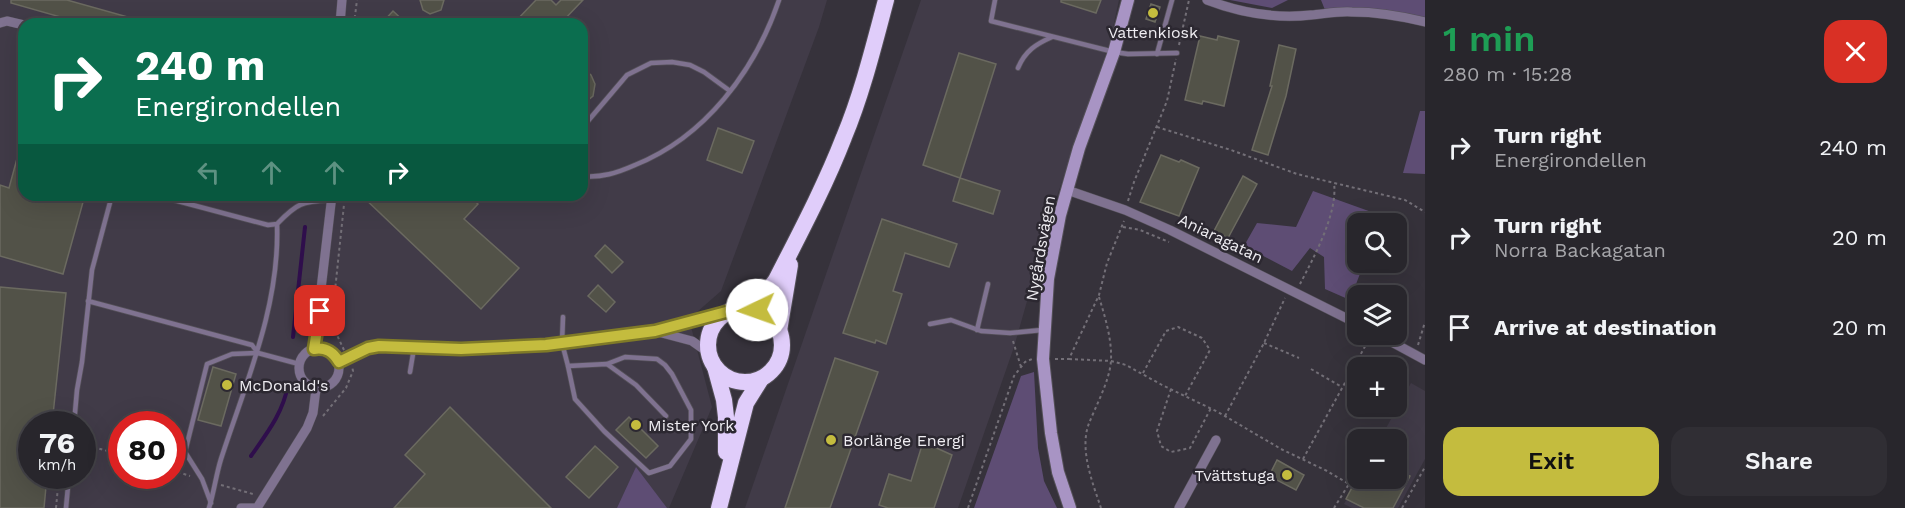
<!DOCTYPE html>
<meta charset="utf-8">
<style>
body{margin:0;font-family:"Work Sans",sans-serif;background:#302e34;color:#f1f3f6;height:100vh;display:flex;flex-direction:column;font-size:22px;white-space:nowrap}
*{box-sizing:border-box;margin:0}
p{font-size:20px;color:#a5a5a9}
.icon{flex:none;width:33px;height:33px;fill:none;stroke:currentColor;stroke-width:2;stroke-linecap:round;stroke-linejoin:round}
.map{position:relative;flex:1;overflow:hidden}
.side{display:flex;flex-direction:column;background:#28262c;width:480px}
.side>*{flex:none}
.hud{position:absolute;left:18px;top:18px;width:570px;height:183px;border-radius:18px;box-shadow:0 6px 24px #0002,0 0 0 2px #444348;background:#0b6e4f;color:#fff;overflow:hidden}
.tools{position:absolute;left:1347px;top:213px;display:grid;gap:12px}
.tools a{display:grid;place-items:center;width:60px;height:60px;border-radius:12px;background:#28262c;box-shadow:0 6px 24px #0002,0 0 0 2px #444348;font-size:30px}
.speed{position:absolute;left:18px;top:411px;display:flex;gap:12px;font-size:30px;font-weight:700;text-align:center}
.speed>*{display:grid;place-content:center;width:78px;height:78px;border-radius:50%;background:#28262c;box-shadow:0 6px 24px #0002,0 0 0 2px #444348;line-height:1}
.speed small{font-size:15px;font-weight:400}
.speed .limit{border:9px solid #d22;background:#fff;color:#111}
.pin{position:absolute;display:grid;place-items:center;width:51px;height:51px;color:#fff;margin:-26px;border-radius:12px;box-shadow:0 3px 9px #0006}
.me{position:absolute;width:66px;margin:-33px;rotate:267deg;stroke-linejoin:round;filter:drop-shadow(0 0 4px #0008)}
.turn{display:flex;align-items:center;gap:21px;height:126px;padding:0 18px;font-size:27px}
.turn .icon{width:78px;height:78px;stroke-width:2.5}
.turn b{display:block;font-size:42px;line-height:51px}
.lanes{display:flex;align-items:center;height:57px;padding:0 18px;background:#0003;justify-content:center;gap:30px;direction:ltr}
.lanes .off{opacity:.35}
.round{display:grid;place-items:center;flex:none;width:63px;height:63px;border-radius:18px;background:#302e34}
.head{display:flex;align-items:center;justify-content:space-between;height:102px;padding:0 18px}
h1{font-size:36px;font-weight:600;line-height:45px;color:#1e9e55}
.button{display:flex;gap:12px;margin-top:auto;padding:12px 18px}
.button a{flex:1;height:69px;border-radius:18px;background:#c4bc3e;color:#111;font-size:24px;font-weight:600;line-height:69px;text-align:center}
.button a+a{background:#302e34;color:#f1f3f6}
ul{padding:0;list-style:none}
li{display:flex;align-items:center;gap:18px;height:90px;padding:0 18px}
li div{flex:1}
li b{display:block;font-size:22px}
li em{font-style:normal}
main{display:flex;flex:1;min-height:0}
.map>svg:first-child{display:block}
</style>
<main>
<div class="map">
<svg width="1425" height="508" viewBox="0 0 1425 508">
<rect width="100%" height="100%" fill="#36323b"/>
<g fill="#413b48" fill-rule="evenodd">
<path d="M0,0h827l-8,27 -98,264 -32,28 23,88 -43,101h-669zM24,24h558v171h-558zM32,424h50v52h-50zM122,424h50v52h-50z"/>
<path d="M921,0h198l-9,41 -54,158 -42,148 -56,161h-213z"/>
<path d="M1411,383l14,8v68l-27,49h-46l-8,-4 14,-25 38,-1v-38l-16,-1z"/>
</g>
<g fill="#5e4d74">
<path d="M1230,0h58l-16,8z"/>
<path d="M1321,0h104v18l-100,-8z"/>
<path d="M1420,111h5v63l-22,-1z"/>
<path d="M1313,191l78,28v4l-33,1v38l29,1v9l-26,-1 -11,29 -25,-11 -1,-32 -14,-9 -18,23 -48,-25 13,-23 39,4z"/>
<path d="M1034,372l4,76 6,33 13,27h-83l47,-132z"/>
<path d="M636,467l31,41h-50z"/>
</g>
<g fill="none" stroke-linecap="round" stroke-linejoin="round">
<g stroke="#2f0e4c" stroke-width="4">
<path d="M293,337l12,-110"/>
<path d="M251,456c16,-23 32,-43 37,-71"/>
</g>
</g>
<g fill="#525248" stroke="#6b6a60" stroke-width="1.5">
<path d="M11,0h56l75,21 -1,3h-56l-74,-21z"/>
<path d="M420,0h24l-3,10 -11,4 -7,-4z"/>
<path d="M536,0h15l5,5 5,-5h22l-23,24h-47z"/>
<path d="M1061,0h40l-5,13 -35,-11z"/>
<path d="M1151,4l9,3 -5,15 -9,-3z"/>
<path d="M393,11l14,13h-26z"/>
<path d="M1200,36l17,4 1,-4 21,5 -15,65 -21,-5 -1,3 -17,-4z"/>
<path d="M1279,45l17,4 -10,47 -18,59 -16,-5 20,-64h-2z"/>
<path d="M959,53l37,11 -36,114 -37,-13z"/>
<path d="M582,68l9,7 4,9 -2,12 -11,9z"/>
<path d="M718,128l36,13 -12,32 -35,-13z"/>
<path d="M21,144h3v51h61l-22,79 -63,-18v-71l9,3z"/>
<path d="M1161,155l18,7 2,-2 18,8 -20,48 -39,-14z"/>
<path d="M1243,176l14,8 -29,54 -14,-7z"/>
<path d="M960,178l40,13 -7,23 -40,-13z"/>
<path d="M361,195h107l10,9 -14,15 55,49 -38,41z"/>
<path d="M882,219l75,25 -8,23 -44,-14 -12,38 9,3 -16,50 -10,-4 -1,3 -32,-10z"/>
<path d="M605,245l18,17 -11,11 -17,-17z"/>
<path d="M598,285l17,17 -9,10 -18,-16z"/>
<path d="M0,287l66,6 -14,131h-20v52h15l-3,32h-44z"/>
<path d="M835,358l43,14 -48,136h-45z"/>
<path d="M213,367l23,7 -15,52 -23,-6z"/>
<path d="M450,407l101,101h-157l31,-34 -20,-19z"/>
<path d="M629,417l29,29 -12,12 -30,-28z"/>
<path d="M923,442l29,13 -18,53h-46l-9,-3 10,-31 22,7z"/>
<path d="M595,446l23,21 -29,31 -23,-21z"/>
<path d="M1277,460l27,15 -8,15 -27,-14z"/>
<path d="M1396,469l14,7 -17,32h-29l-18,-9 11,-21 19,10 5,-10h15z"/>
</g>
<g fill="none" stroke-linecap="round" stroke-linejoin="round">
<defs>
<g id="lane">
<path d="M995,0l-4,21 123,31 14,2 49,-1"/>
<path d="M23,25l-3,20 4,6"/>
<path d="M1157,54l15,-54"/>
<path d="M1018,68c7,-17 18,-24 34,-31"/>
<path d="M582,128l45,-53 24,-12 21,-1 18,3 14,7 26,19"/>
<path d="M582,176c19,2 35,-3 53,-11 70,-28 120,-94 144,-165"/>
<path d="M155,195l113,30 9,-1c21,-22 25,-22 54,-24"/>
<path d="M88,301l164,44 6,8"/>
<path d="M563,317l-1,26 6,23 39,-2 29,21 30,31"/>
<path d="M930,324l21,-4 30,11 29,2 32,-3"/>
<path d="M977,330l11,-46"/>
<path d="M568,366l7,33 29,32 45,42 21,-7 21,-27v-29l-19,-36 -7,-9 -8,-6 -32,-2 -18,7"/>
<path d="M410,372l4,-24"/>
<path d="M74,424l3,-34 5,-28 10,-92 20,-75"/>
<path d="M211,503l-9,-24 -17,-27 22,-88 25,-10 26,-1 41,11"/>
<path d="M66,508l3,-32"/>
<path d="M209,508c5,-16 7,-33 12,-49 25,-77 59,-153 56,-235"/>
</g>
<g id="street">
<path d="M1207,0c34,13 67,19 104,15 13,-1 27,-4 41,-3 25,0 49,4 73,10"/>
<path d="M0,23l7,-2 17,4"/>
<path d="M340,24l2,-24"/>
<path d="M1067,190l58,20 45,20 188,94"/>
<path d="M658,332l34,9 17,12"/>
<path d="M1377,334l48,26"/>
<circle cx="319" cy="368" r="20"/>
<path d="M314,349l18,-154"/>
<path d="M339,362l29,-14 11,-2 82,3 101,-6 93,-12 76,-20"/>
<path d="M241,508h13"/>
<path d="M257,508l50,-80 6,-15 3,-24"/>
<path d="M1179,508l37,-68"/>
</g>
<path id="secondary" d="M1070,508l-12,-36 -7,-39 -8,-74 5,-80 12,-64 19,-67 35,-96 14,-52"/>
<g id="highway">
<path d="M741,308l26,-16 9,-12c24,-47 49,-94 68,-143 18,-43 30,-92 42,-137"/>
<circle cx="745" cy="345" r="37"/>
<path d="M779,331l11,-66"/>
<path d="M715,367l9,33 2,17v35"/>
<path d="M719,508l27,-105 15,-24"/>
</g>
</defs>
<use href="#lane" stroke="#545058" stroke-width="6"/>
<use href="#street" stroke="#545058" stroke-width="10"/>
<use href="#secondary" stroke="#545058" stroke-width="14"/>
<use href="#highway" stroke="#545058" stroke-width="18"/>
<g stroke="#736f77" stroke-width="2" stroke-dasharray="3 3" stroke-linecap="butt">
<path d="M354,24l3,-24"/>
<path d="M1179,45l10,-45"/>
<path d="M1157,127l74,23 66,24 108,26 20,12"/>
<path d="M1128,201l6,-19 33,-81 9,-42"/>
<path d="M1123,227l17,3 29,12"/>
<path d="M1300,284c14,-27 38,-71 34,-101"/>
<path d="M1099,297c6,20 13,42 12,63 -1,21 -16,47 -23,66 -8,26 5,58 13,82"/>
<path d="M1354,334l16,9"/>
<path d="M1013,341l8,26"/>
<path d="M1264,343l35,15"/>
<path d="M1418,345l7,-23"/>
<path d="M344,350l-8,-17 -4,-14 13,-124"/>
<path d="M1055,359h14l30,-64 8,-32 17,-42"/>
<path d="M1069,359l42,2 15,4 36,20 56,27 63,37 46,22 22,13 -15,24"/>
<path d="M1311,369l31,18"/>
<path d="M1143,373l23,-42 12,-4 24,11 8,12 -25,46"/>
<path d="M1171,389l-14,42 4,15 10,6 19,-4 21,-40"/>
<path d="M323,416l23,-28 7,-17 -1,-5"/>
<path d="M1225,416l39,-73 21,-45"/>
<path d="M82,444l40,11"/>
<path d="M1303,459l65,-118"/>
<path d="M172,470l18,6"/>
<path d="M221,485l32,9"/>
<path d="M56,508l3,-32"/>
<path d="M968,508l46,-132 11,-14 7,-3"/>
<path d="M1402,508l23,-41"/>
</g>
<use href="#lane" stroke="#7f7290" stroke-width="4.5"/>
<use href="#street" stroke="#7f7290" stroke-width="9"/>
<use href="#secondary" stroke="#a894c4" stroke-width="12"/>
<use href="#highway" stroke="#e0cdfa" stroke-width="16"/>
</g>
<g fill="none" stroke-linecap="round" stroke-linejoin="round">
<defs>
<path id="route" d="M320,311l-6,38c12,-2 19,3 25,13l29,-14 11,-2 82,3 85,-4 109,-14 86,-23 16,2"/>
</defs>
<use href="#route" stroke="#7f7a28" stroke-width="15"/>
<use href="#route" stroke="#c4bc3e" stroke-width="10"/>
</g>
<g fill="#c4bc3e" stroke="#2c2831" stroke-width="2">
<circle cx="1153" cy="13" r="6"/>
<circle cx="227" cy="385" r="6"/>
<circle cx="636" cy="425" r="6"/>
<circle cx="831" cy="440" r="6"/>
<circle cx="1287" cy="475" r="6"/>
</g>
<g text-anchor="middle" stroke-width="5" stroke-linejoin="round" paint-order="stroke">
<g font-size="16" fill="#efedf2" stroke="#2c2831" text-anchor="start">
<text x="1153" y="38" text-anchor="middle">Vattenkiosk</text>
<text x="239" y="391">McDonald's</text>
<text x="648" y="431">Mister York</text>
<text x="843" y="446">Borlänge Energi</text>
<text x="1275" y="481" text-anchor="end">Tvättstuga</text>
</g>
<g font-size="16" fill="#efedf2" stroke="#2c2831">
<text transform="translate(1221 238) rotate(26)" y="6">Aniaragatan</text>
<text transform="translate(1040 248) rotate(-80)" y="6">Nygårdsvägen</text>
</g>
</g>
</svg>
<div class="tools">
<a><svg class="icon" aria-label="search" viewBox="0 0 24 24"><circle cx="10" cy="10" r="6"/><path d="M15 15l6 6"/></svg></a>
<a><svg class="icon" aria-label="layers" viewBox="0 0 24 24"><path d="M12 4l9 5-9 5-9-5zM3 14l9 5 9-5"/></svg></a>
<a>+</a>
<a>−</a>
</div>
<div class="speed"><div>76<small>km/h</small></div><div class="limit">80</div></div>
<div class="pin" style="left:320px;top:311px;background:#d93025"><svg class="icon" aria-label="arrive" viewBox="0 0 24 24"><path d="M6 21V4h12l-3 4 3 4H6"/></svg></div>
<svg class="me" style="left:757px;top:310px" viewBox="-20 -20 40 40"><circle r="19" fill="#fff"/><path d="M0-13L10 11 0 6-10 11z" fill="#c4bc3e"/></svg>
<div class="hud">
<div class="turn"><svg class="icon" aria-label="right" viewBox="0 0 24 24"><path d="M7 20v-9h11M14 6l5 5-5 5"/></svg><div><b>240 m</b>Energirondellen</div></div>
<div class="lanes"><svg class="icon off" aria-label="left" viewBox="0 0 24 24"><path d="M17 20v-9H6M10 6l-5 5 5 5"/></svg><svg class="icon off" aria-label="ahead" viewBox="0 0 24 24"><path d="M12 20V5M6 11l6-6 6 6"/></svg><svg class="icon off" aria-label="ahead" viewBox="0 0 24 24"><path d="M12 20V5M6 11l6-6 6 6"/></svg><svg class="icon" aria-label="right" viewBox="0 0 24 24"><path d="M7 20v-9h11M14 6l5 5-5 5"/></svg></div>
</div>
</div>
<section class="side">
<div class="head"><div><h1>1 min</h1><p>280 m · 15:28</p></div><a class="round" style="background:#d93025;color:#fff"><svg class="icon" aria-label="close" viewBox="0 0 24 24"><path d="M6 6l12 12M18 6L6 18"/></svg></a></div>
<ul>
<li><svg class="icon" aria-label="right" viewBox="0 0 24 24"><path d="M7 20v-9h11M14 6l5 5-5 5"/></svg><div><b>Turn right</b><p>Energirondellen</p></div><em>240 m</em></li>
<li><svg class="icon" aria-label="right" viewBox="0 0 24 24"><path d="M7 20v-9h11M14 6l5 5-5 5"/></svg><div><b>Turn right</b><p>Norra Backagatan</p></div><em>20 m</em></li>
<li><svg class="icon" aria-label="arrive" viewBox="0 0 24 24"><path d="M6 21V4h12l-3 4 3 4H6"/></svg><div><b>Arrive at destination</b></div><em>20 m</em></li>
</ul>
<div class="button"><a>Exit</a><a>Share</a></div>
</section>
</main>
